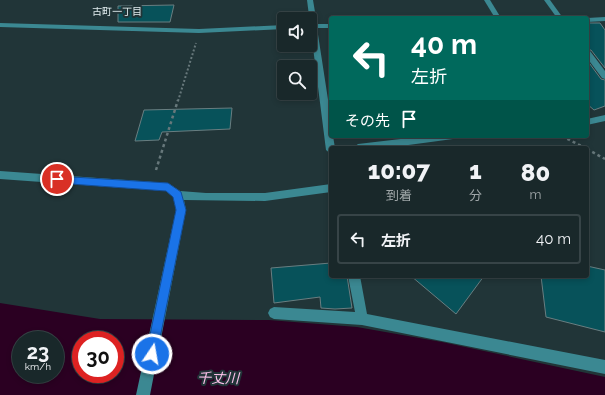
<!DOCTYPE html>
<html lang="ja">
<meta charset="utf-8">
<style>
body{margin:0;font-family:Raleway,"Noto Sans JP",sans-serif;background:#223032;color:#f1f3f6;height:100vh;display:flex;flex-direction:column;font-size:15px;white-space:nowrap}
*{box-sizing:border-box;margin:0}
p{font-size:13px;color:#9fa6a8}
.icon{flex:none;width:22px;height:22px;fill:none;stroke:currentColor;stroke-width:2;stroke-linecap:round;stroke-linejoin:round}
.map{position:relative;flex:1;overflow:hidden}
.details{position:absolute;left:329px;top:146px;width:260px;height:132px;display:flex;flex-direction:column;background:#19282a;border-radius:4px;box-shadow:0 2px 6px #0003,0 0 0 1px #374447}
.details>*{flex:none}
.hud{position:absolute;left:329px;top:16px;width:260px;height:122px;border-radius:4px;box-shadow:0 2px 6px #0003,0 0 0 1px #374447;background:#00695c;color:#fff;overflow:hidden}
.controls{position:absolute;left:277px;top:12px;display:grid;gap:8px}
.controls a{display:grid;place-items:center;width:40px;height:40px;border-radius:4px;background:#19282a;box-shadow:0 2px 6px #0003,0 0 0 1px #374447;font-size:20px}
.speed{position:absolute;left:12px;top:331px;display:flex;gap:8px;font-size:20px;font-weight:700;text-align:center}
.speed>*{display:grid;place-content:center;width:52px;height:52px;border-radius:50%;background:#19282a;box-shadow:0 2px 6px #0003,0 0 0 1px #374447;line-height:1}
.speed small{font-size:10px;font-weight:400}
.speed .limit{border:6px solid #d22;background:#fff;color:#111}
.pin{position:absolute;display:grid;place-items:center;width:34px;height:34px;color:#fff;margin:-17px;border:2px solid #fff;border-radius:50%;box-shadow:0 1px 4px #0007}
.me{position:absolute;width:44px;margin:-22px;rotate:12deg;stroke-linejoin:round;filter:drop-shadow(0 0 3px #0008)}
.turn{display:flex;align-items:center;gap:14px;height:84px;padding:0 16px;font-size:18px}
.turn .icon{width:52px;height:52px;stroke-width:2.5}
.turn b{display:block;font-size:28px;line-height:34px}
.then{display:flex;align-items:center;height:38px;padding:0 16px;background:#0003;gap:8px;font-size:15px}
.eta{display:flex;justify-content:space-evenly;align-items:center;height:68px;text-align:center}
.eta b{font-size:24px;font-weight:800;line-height:28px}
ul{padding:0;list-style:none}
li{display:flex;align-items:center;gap:12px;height:50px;margin:0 8px 6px;padding:0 8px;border:2px solid #374447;border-radius:4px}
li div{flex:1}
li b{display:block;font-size:15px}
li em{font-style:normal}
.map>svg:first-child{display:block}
</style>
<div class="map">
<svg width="605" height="395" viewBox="0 0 605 395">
<rect width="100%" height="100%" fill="#213538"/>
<path fill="#2b0022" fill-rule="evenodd" d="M0,303l100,16 169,1 88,7 85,15 163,35v18h-605zM21,340h34v34h-34zM81,340h34v34h-34z"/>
<g fill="#07525a" stroke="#697e81">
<path d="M174,5l-4,17h-52v-16z"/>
<path d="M587,23h13l5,7v38l-14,-18h-4z"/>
<path d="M587,60l14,19 4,1v26l-11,4 -7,-6z"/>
<path d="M232,108l-2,21 -68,3 -3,8 -24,1 9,-31z"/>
<path d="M331,263v13h16l5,32 -17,1 -14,-1 -1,-11 -46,6 -3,-35z"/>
<path d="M587,266l18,4v62l-59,-15 -5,-41h46z"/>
<path d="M411,276h73l-28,38z"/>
</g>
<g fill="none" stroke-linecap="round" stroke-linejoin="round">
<path stroke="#67787b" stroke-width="2" stroke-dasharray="2 2" stroke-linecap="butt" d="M178,101l18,-58"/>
<g stroke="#67787b" stroke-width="2.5" stroke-dasharray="3 3" stroke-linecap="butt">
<path d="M562,136l23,12"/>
<path d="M587,149l18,10"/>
<path d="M156,170l22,-70"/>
</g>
<g fill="#3b8892" fill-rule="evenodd">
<path d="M307,0h6l4,24h14v4h-14l14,91v17h2l2,12h-4v6l-5,-4z"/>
<path d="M484,0h6l11,18h-6z"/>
<path d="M544,0h6l13,18h-6z"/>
<path d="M605,17v4l-18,1v-4z"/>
<path d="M0,23l199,6 85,-4v4l-85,4 -199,-6z"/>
<path d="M587,51h3l15,20v8l-3,-1 -15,-20z"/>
<path d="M605,115v6l-18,4v-6z"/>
<path d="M426,136h31l-4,3 -67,9h-33l5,-4z"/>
<path d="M0,171l168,12 12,8 26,2h59l66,-9v8l-66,9 -81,-1 2,10 -36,185h-14l40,-185 -3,-13 -7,-6 -166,-12z"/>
<path d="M348,276h12l7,38 238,46v14l-243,-49 -88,-6 -4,-2 -2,-4 2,-4 4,-2 81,5z"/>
</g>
</g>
<path fill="#1a73e8" stroke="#114b97" d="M57,176l111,7 13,9 5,18 -30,148 -4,2 -5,-2 -1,-4 30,-144 -3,-13 -7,-6 -109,-8 -4,-4z"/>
<g text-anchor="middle" stroke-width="4" stroke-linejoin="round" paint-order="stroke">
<g font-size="10" fill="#deeaec" stroke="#213538">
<text x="117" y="15">古町一丁目</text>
</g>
<g font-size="14" font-style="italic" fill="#fdc2eb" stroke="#213538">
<text transform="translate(218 378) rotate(1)" y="5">千丈川</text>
</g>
</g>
</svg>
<div class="controls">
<a><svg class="icon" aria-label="sound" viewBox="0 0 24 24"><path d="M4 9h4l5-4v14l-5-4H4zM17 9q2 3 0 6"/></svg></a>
<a><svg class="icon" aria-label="search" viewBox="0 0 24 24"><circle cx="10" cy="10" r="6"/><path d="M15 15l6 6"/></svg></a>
</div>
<div class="speed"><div>23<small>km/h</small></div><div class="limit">30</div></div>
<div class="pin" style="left:57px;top:179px;background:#d93025"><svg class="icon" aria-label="arrive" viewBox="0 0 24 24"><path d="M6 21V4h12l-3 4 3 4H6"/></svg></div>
<svg class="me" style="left:152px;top:354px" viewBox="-20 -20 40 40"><circle r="17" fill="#1a73e8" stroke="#fff" stroke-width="3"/><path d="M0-11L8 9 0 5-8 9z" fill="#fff"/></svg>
<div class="hud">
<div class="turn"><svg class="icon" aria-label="left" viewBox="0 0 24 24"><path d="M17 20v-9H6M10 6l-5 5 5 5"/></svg><div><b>40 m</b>左折</div></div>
<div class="then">その先<svg class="icon" aria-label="arrive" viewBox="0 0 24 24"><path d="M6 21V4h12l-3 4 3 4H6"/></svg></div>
</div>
<section class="details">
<div class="eta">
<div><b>10:07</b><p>到着</p></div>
<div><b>1</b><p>分</p></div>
<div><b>80</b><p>m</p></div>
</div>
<ul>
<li><svg class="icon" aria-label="left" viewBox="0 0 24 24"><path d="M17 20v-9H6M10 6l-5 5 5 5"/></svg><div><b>左折</b></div><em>40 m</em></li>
</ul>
</section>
</div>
